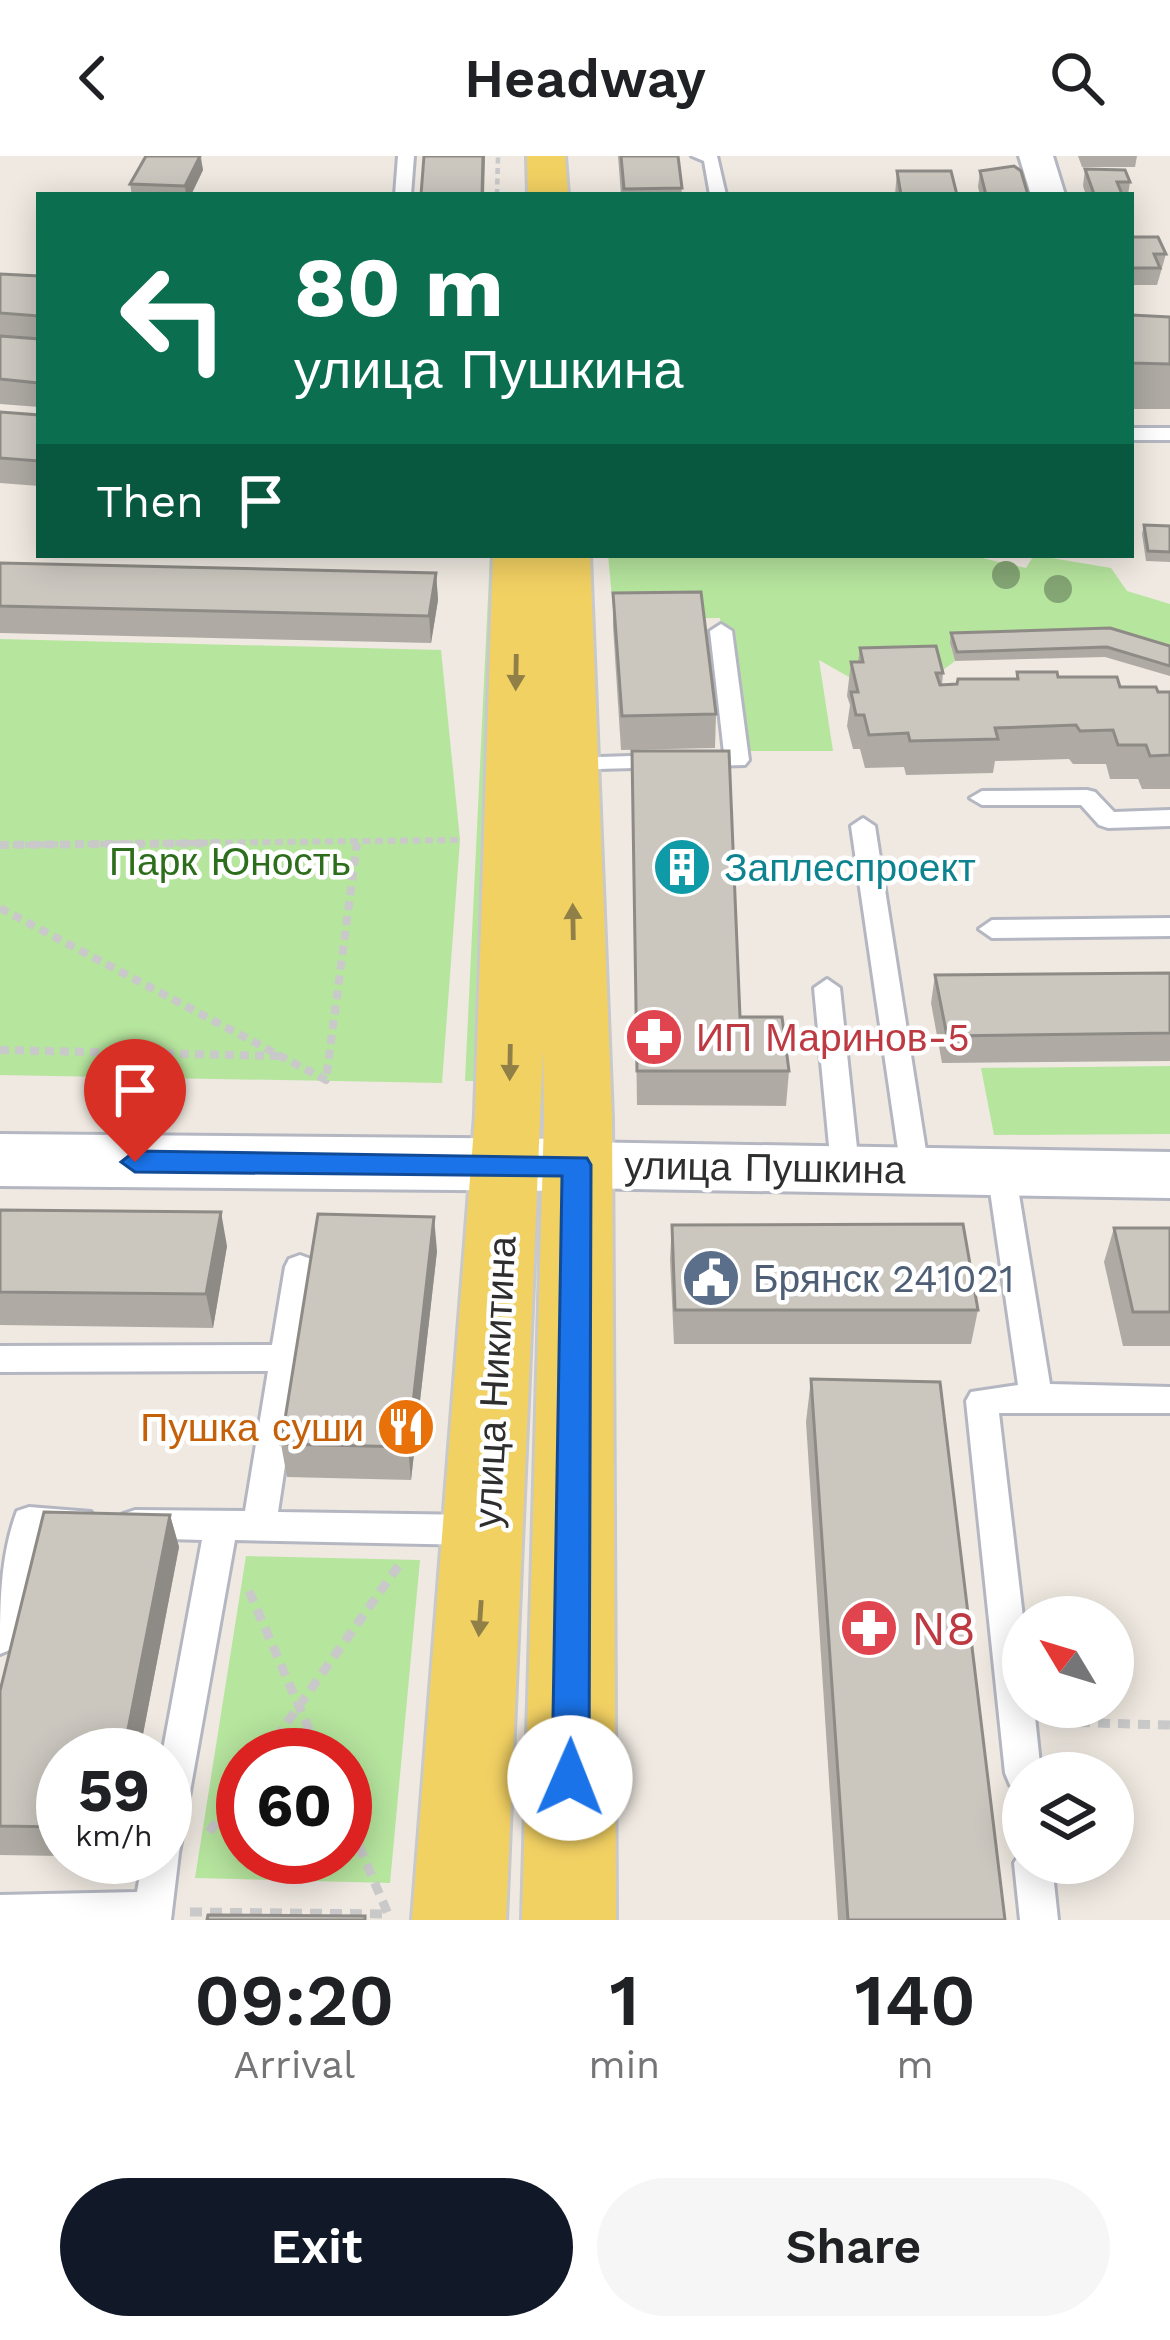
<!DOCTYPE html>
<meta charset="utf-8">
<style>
body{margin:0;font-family:"Work Sans",sans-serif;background:#f6f6f6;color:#202124;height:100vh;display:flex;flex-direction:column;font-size:45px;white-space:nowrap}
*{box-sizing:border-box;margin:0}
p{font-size:39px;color:#757577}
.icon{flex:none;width:66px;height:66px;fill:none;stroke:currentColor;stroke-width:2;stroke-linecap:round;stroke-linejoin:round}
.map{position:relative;height:1764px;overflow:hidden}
.details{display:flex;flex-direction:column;background:#fff;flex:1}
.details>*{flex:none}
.top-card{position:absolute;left:36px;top:36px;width:1098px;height:366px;border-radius:0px;box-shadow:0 6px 30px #0003;background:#0b6e4f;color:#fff;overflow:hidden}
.needle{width:78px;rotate:308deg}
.tools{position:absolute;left:1002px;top:1440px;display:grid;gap:24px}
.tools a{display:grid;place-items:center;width:132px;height:132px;border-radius:50%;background:#fff;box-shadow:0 6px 30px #0003;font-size:60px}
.speed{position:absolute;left:36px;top:1572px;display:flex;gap:24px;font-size:60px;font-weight:700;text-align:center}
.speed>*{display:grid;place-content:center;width:156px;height:156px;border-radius:50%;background:#fff;box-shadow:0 6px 30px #0003;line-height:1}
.speed small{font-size:30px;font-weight:400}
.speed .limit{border:18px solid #d22;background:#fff;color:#111}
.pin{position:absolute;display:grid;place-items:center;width:102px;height:102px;color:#fff;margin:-123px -51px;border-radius:50% 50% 50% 0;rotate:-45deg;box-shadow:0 0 12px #0007}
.pin .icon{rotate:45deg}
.me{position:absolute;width:132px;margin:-66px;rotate:1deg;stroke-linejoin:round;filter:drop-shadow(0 0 9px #0008)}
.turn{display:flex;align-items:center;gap:42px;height:252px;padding:0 60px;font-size:54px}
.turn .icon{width:156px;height:156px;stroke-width:2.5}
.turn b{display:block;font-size:84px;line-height:102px}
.then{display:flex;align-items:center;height:114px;padding:0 60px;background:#0003;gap:24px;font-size:45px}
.eta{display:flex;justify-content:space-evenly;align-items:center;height:204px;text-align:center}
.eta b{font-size:72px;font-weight:600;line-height:84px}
.action{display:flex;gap:24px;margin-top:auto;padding:24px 60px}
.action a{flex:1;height:138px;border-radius:72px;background:#111827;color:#fff;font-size:48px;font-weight:600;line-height:138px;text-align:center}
.action a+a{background:#f6f6f6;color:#202124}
header{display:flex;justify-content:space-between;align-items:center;height:156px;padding:0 60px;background:#fff;font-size:54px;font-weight:600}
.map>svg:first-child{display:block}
</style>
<header><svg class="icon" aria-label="back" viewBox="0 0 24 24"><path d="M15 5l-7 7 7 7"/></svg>Headway<svg class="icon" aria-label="search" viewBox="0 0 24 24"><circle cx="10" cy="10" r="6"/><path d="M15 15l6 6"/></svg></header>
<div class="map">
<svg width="1170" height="1764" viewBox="0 0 1170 1764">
<rect width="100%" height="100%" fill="#efe9e1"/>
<g fill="#b6e59e" fill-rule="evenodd">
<path d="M490,399h19l-19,526h-25z"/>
<path d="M608,399h361l57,13 8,-13 77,13 16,23 43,13v52l-220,-12 5,17 -24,18 -75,2 -37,-21 14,91h-100l-13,-133 -106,1z"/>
<path d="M0,483l441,11 19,190 -18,243 -442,-8z"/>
<path d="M1170,910v68l-176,1 -13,-67z"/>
<path d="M246,1400l174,4 -30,323 -195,-5zM345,1599v102h-102v-102z"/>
</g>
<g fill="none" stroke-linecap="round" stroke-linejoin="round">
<defs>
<g id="lane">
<path d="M398,0h16l-3,39h-16z"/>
<path d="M692,0h25l9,39h-16l-6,-34z"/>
<rect x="1131" y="272" width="39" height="12"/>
<path d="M721,468l11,7 17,129 -4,5 -184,5 -4,-5 12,-7 155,-5 -14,-122z"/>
<path d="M1087,634l8,2 19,20 56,-2v16l-62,2 -9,-3 -18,-20h-99l-12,-7 12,-7z"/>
<path d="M863,662l12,8 54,344 -4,8h-20l-4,-8 -50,-344z"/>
<path d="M1170,762v18l-178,2 -13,-9 13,-9z"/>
<path d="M827,823l13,9 19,179 -4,8h-20l-4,-8 -17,-179z"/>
<path d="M1001,1003l10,3 4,8 35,214 120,3v26h-171l24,204v90h11l7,66h-18v17l-13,-5 -5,-12 -39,-372 5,-9 47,-7 -31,-215 4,-8z"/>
<path d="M300,1099l11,4 4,8 -37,245 197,3 12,5 5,10 -5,10 -12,5 -240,-5 -56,313 -8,67h-171v-25l137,-3 6,-35h22l-3,-102 40,-215 -67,-2 -12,-4 -5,-10 5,-10 12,-4 110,1 23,-140 -268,1v-26l272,-1 13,-78 4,-8z"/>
<path d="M29,1351l62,5 5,10 -5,10 -12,4h-37l-25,102 -5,11 -12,5c0,-49 0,-98 17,-143z"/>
<path d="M1023,1693v14h29l6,57h-38l-6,-57z"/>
</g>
<g id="street">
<path d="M1019,0h34l12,39h-34z"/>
<path d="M577,986l593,10v46l-593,-10 -21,-7 -9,-16 9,-16z"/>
</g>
<path id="secondary" d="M0,978l577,5 25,7 10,19 -10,19 -25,7 -577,-5z"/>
<g id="primary">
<path d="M527,0h38l3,39h-40z"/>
<path d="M493,399h97l22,563 4,802h-94l22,-802 -1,-69 -37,871h-94l63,-805z"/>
</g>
</defs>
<use href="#lane" stroke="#b4b7c1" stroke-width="6"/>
<use href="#street" stroke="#b4b7c1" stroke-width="6"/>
<use href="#secondary" stroke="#b4b7c1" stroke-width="6"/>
<use href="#primary" stroke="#c9c9c9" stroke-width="6"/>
<path stroke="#c9c9c9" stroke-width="4.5" stroke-dasharray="6 4.5" stroke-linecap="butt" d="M497,39l1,-39"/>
<path stroke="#c9c9c9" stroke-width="6" stroke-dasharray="8 4.5" stroke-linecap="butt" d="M0,689l461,-5"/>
<g stroke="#c9c9c9" stroke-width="8" stroke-dasharray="9 6" stroke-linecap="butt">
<path d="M0,689l224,-2"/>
<path d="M0,752l326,172 31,-237"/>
<path d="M0,894l280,6"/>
</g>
<g stroke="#c9c9c9" stroke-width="9" stroke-dasharray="12 8" stroke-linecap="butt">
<path d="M249,1435l71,164"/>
<path d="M1058,1566l112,3"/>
<path d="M264,1599l135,-190"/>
<path d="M209,1676l34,-47"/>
<path d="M190,1756l198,2 -43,-101"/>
</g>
<use href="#lane" fill="#fff" fill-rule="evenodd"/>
<use href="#street" fill="#fff" fill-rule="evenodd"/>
<use href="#secondary" fill="#fff" fill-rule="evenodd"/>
<use href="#primary" fill="#f2d163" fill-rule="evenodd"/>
</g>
<g fill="#84a574">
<circle cx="1006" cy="419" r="14"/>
<circle cx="1058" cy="433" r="14"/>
</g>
<g fill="#afaba4">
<path d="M146,0h55l2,14 -12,25h-59l-2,-11z"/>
<path d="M618,0h60l4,39h-61z"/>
<path d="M1078,0h59l-2,11h-53z"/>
<path d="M1085,13l45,13 -2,13h-42l-3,-9z"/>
<path d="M897,15l60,24h-62z"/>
<path d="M980,15l48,24h-48l-2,-8z"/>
<path d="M1131,81l35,17 -9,31h-26z"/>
<path d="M0,118l39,2v131l-39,-3z"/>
<path d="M1131,159l39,2v92h-39z"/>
<path d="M0,256l39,3v71l-39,-3z"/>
<path d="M1144,369l26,1v36l-24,-1 -4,-27z"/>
<path d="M0,407l436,10 2,27 -7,43 -431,-10z"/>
<path d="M613,437l103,121 -1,34 -94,2 -8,-124z"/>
<path d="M951,477l219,13v30l-65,-19 -150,4 -5,-18z"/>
<path d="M860,492l83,25 -1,12 74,-6 1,-7 103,15 50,5v97h-28l-4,-10h-28l-4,-15h-33l-4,-5 -74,2 -2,12 -87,2 -2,-8 -39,1 -5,-19h-7l-6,-23 3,-21 -3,-9 4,-34h7z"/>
<path d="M632,595l108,266 49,54 -3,35 -149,-1z"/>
<path d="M1170,817v88l-228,2 -11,-60 4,-28z"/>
<path d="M0,1054l227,36 -14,82 -213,-3z"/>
<path d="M672,1069l306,85 -7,34h-297l-4,-85z"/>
<path d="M1114,1072h56v118h-47l-19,-84z"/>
<path d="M437,1095l-26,229 -124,-3 -6,-33z"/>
<path d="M811,1223l194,541h-167l-32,-498z"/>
<path d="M170,1359l9,32 -40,208h-76v101l-63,-1v-164z"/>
</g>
<g fill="#8e8b86">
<path d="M200,0l3,14 -12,25h-5l-1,-9z"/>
<path d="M483,0h2l-1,39h-2z"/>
<path d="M436,417l2,27 -7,43 -2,-27z"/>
<path d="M221,1056l6,34 -14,82 -7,-34z"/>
<path d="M434,1061l3,34 -26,229 -3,-33z"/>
<path d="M170,1359l9,32 -40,208h-16z"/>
</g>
<g fill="#cbc7bf" stroke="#8e8b86" stroke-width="3">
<path d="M146,0h54l-15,30 -55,-2z"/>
<path d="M424,0h59l-1,39h-61z"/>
<path d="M621,0h57l4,32 -58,1z"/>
<path d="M1014,10l7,5 7,24h-42l-6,-24z"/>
<path d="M1085,13l40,1 5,12h-13l5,12h-28z"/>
<path d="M897,15h54l6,24h-56z"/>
<path d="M1131,81h27l8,17h-12l6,14h-29z"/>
<path d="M0,118l39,2v40l-39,-3z"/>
<path d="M1131,159l39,2v47l-39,-1z"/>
<path d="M0,180l39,3v44l-39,-4z"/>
<path d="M0,256l39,3v46l-39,-3z"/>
<path d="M1144,369l26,1v26l-22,-1z"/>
<path d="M0,407l436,10 -7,43 -429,-10z"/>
<path d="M701,436l15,122 -94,2 -9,-123z"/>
<path d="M1110,472l60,18v20l-63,-19 -150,5 -6,-19z"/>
<path d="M936,490l7,27h-7l4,12 17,-1 1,-5h60l-1,-7h40l1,5h59l3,10h36l2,5h12v63l-20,1 -4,-11h-28l-5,-15 -33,1 -4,-6 -81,3 3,11 -88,2 -2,-8 -39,2 -5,-20h-8l-5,-23h7l-7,-30h12l-3,-14z"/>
<path d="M632,595h97l11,266h42l7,54h-152z"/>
<path d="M1170,817v60l-223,3 -12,-61z"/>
<path d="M0,1054l221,2 -15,82 -206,-2z"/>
<path d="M318,1058l116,3 -26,230 -127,-3z"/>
<path d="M963,1068l15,86h-303l-3,-85z"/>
<path d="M1114,1072h56v84h-37z"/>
<path d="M811,1223l129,3 65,538h-157z"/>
<path d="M44,1356l126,3 -47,240h-60v72l-63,-1v-135z"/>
<path d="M208,1759l157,1v4h-158z"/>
</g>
<defs><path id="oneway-solid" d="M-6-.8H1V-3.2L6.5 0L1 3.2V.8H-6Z" transform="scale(3)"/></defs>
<g fill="#908048">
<use href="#oneway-solid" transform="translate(516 516) rotate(91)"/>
<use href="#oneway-solid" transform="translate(573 766) rotate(-91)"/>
<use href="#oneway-solid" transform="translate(510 906) rotate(91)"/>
<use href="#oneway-solid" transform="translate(480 1462) rotate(94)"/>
</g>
<path fill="#1a73e8" stroke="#114b97" stroke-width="3" d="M135,995l452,7 4,7 -2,613 -6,12 -13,5 -13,-5 -5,-12 10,-602 -427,-4 -14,-10z"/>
<defs>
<symbol id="building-disc" viewBox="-11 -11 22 22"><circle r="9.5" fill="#0f9aa8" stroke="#fff"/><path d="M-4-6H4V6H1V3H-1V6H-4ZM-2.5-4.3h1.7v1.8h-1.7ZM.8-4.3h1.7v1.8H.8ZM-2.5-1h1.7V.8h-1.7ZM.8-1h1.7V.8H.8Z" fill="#fff"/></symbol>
<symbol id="pharmacy-disc" viewBox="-11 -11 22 22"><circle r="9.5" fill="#e0444e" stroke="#fff"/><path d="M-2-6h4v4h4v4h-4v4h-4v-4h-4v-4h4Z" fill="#fff"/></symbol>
<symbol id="civic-disc" viewBox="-11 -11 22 22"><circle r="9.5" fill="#5c6f8a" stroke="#fff"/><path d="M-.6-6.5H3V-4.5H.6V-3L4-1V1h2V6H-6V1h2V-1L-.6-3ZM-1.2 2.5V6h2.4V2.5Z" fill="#fff"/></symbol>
<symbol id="restaurant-disc" viewBox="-11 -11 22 22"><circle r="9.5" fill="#e8710a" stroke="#fff"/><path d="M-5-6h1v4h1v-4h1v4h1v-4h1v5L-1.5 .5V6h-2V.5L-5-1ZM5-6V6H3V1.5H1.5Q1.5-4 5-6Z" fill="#fff"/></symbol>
</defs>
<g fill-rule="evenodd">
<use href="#building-disc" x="649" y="678" width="66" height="66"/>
<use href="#pharmacy-disc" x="621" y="848" width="66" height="66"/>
<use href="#civic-disc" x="678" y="1089" width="66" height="66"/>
<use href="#restaurant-disc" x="373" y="1238" width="66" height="66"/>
<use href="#pharmacy-disc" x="836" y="1439" width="66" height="66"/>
</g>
<g text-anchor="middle" stroke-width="9" stroke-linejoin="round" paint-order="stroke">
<g font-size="39" fill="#2c6e1b" stroke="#fff">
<text x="230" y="719">Парк Юность</text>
</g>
<g font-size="39" fill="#0d838f" stroke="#fff" text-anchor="start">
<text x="724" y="725">Заплеспроект</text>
</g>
<g font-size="39" fill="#be3a42" stroke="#fff" text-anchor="start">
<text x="696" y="895">ИП Маринов-5</text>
</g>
<g font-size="39" fill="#2e2e2e" stroke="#fff">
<text transform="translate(765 1011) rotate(1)" y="14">улица Пушкина</text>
<text transform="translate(494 1226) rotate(-87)" y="14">улица Никитина</text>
</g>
<g font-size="39" fill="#4e5e75" stroke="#fff" text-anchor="start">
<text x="753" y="1136">Брянск 241021</text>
</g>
<g font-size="39" fill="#c56008" stroke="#fff" text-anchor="end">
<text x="364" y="1285">Пушка суши</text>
</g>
<g font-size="48" fill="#be3a42" stroke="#fff" text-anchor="start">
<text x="911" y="1489">N8</text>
</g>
</g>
</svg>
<div class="tools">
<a><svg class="needle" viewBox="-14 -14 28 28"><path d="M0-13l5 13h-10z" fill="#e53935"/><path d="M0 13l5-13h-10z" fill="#757577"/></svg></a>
<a><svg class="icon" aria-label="layers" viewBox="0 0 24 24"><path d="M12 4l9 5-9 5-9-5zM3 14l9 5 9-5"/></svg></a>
</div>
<div class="speed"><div>59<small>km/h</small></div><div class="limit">60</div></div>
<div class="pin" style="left:135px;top:1006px;background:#d93025"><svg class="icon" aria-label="arrive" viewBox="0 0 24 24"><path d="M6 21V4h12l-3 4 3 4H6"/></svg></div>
<svg class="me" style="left:570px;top:1622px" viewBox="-20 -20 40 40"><circle r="19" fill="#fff"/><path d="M0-13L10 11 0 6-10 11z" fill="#1a73e8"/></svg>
<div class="top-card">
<div class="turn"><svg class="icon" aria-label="left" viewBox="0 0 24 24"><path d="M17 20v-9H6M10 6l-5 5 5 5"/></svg><div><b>80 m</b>улица Пушкина</div></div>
<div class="then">Then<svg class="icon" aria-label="arrive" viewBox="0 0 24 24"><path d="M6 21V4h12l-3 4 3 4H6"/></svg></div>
</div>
</div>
<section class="details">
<div class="eta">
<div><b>09:20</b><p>Arrival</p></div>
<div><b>1</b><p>min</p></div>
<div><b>140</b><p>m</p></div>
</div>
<div class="action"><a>Exit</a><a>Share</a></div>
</section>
